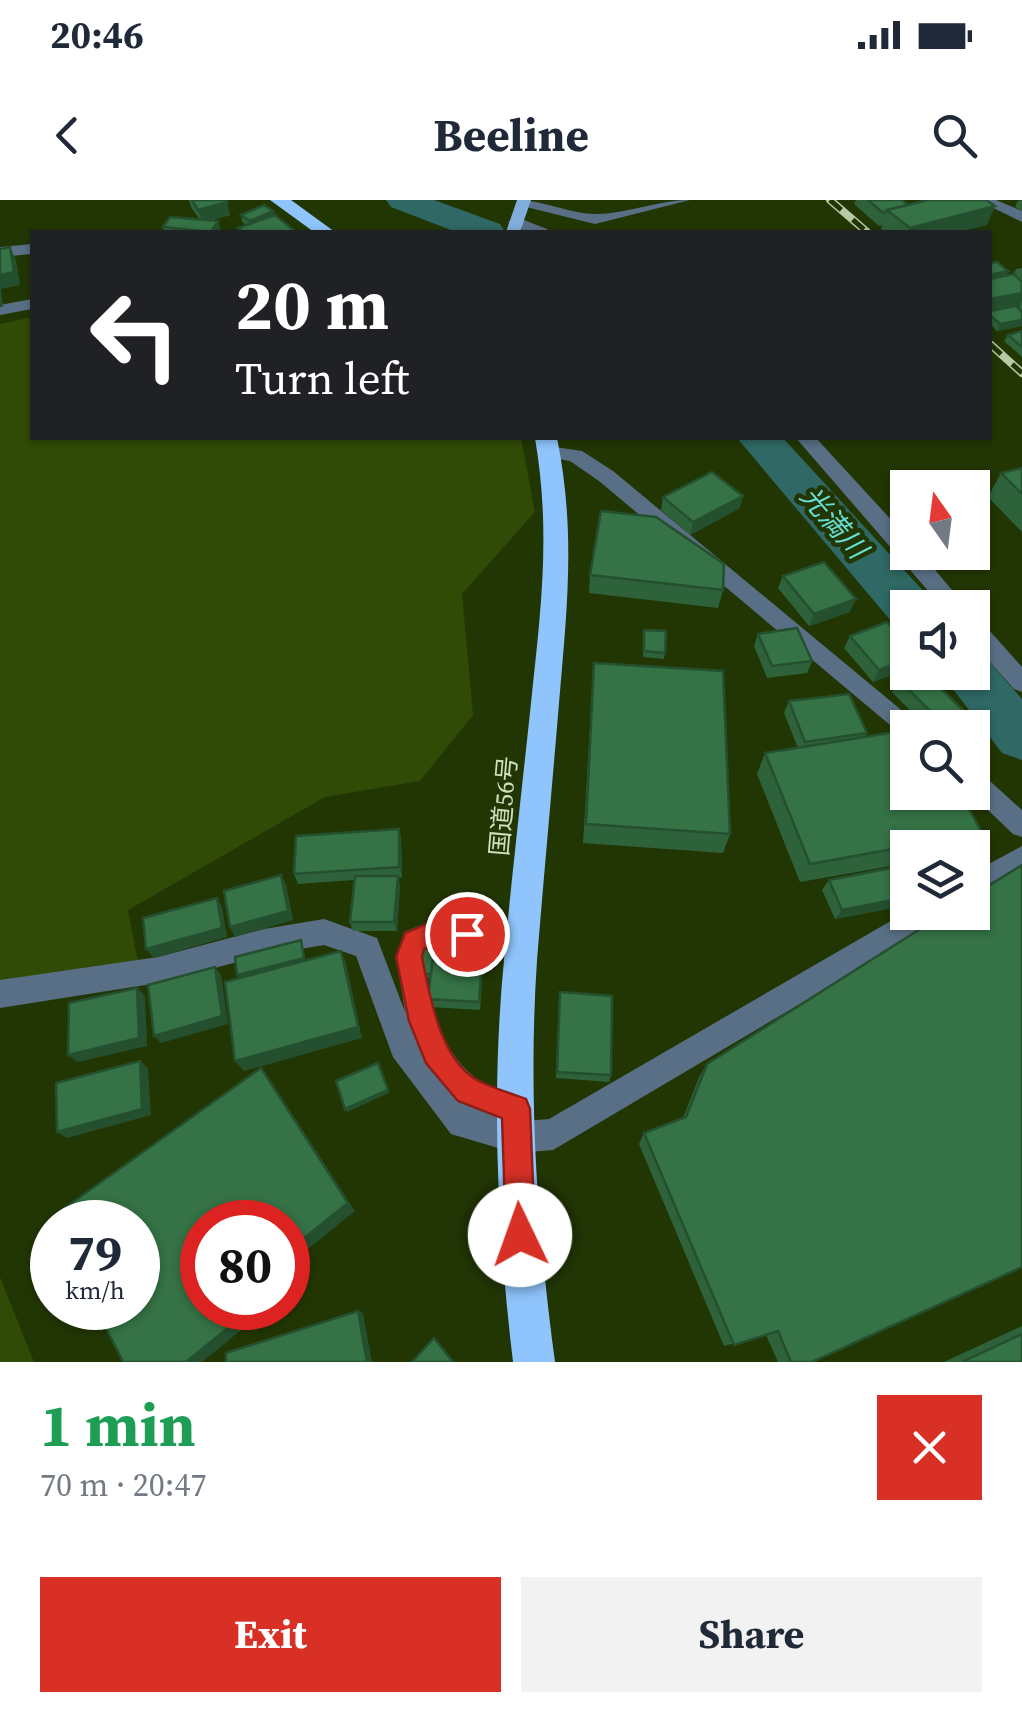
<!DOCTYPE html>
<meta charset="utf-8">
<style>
body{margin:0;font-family:"Source Serif 4","Noto Sans JP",serif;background:#f2f2f3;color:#1f2937;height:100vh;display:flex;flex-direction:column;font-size:38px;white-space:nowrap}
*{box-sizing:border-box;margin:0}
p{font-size:32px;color:#747a83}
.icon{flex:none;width:55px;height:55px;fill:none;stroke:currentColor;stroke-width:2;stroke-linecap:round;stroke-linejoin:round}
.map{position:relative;height:1162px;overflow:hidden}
.panel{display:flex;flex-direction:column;background:#fff;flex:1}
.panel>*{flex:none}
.banner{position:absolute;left:30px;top:30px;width:962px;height:210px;border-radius:0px;box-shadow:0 2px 8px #0004;background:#202124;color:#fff;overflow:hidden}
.needle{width:65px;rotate:346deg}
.controls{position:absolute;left:890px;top:270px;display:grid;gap:20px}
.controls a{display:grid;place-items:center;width:100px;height:100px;border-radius:0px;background:#fff;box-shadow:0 2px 8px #0004;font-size:50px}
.speed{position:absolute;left:30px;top:1000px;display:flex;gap:20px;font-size:50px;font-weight:700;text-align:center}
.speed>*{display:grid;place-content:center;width:130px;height:130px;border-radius:50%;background:#fff;box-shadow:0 2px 8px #0004;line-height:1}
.speed small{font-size:25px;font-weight:400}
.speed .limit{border:15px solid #d22;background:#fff;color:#111}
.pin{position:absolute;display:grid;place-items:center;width:85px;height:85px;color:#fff;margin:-42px;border:5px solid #fff;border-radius:50%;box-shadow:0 2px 10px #0007}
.me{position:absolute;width:110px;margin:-55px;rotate:357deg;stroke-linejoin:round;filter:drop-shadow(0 0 8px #0008)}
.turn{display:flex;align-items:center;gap:35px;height:210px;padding:0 40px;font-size:45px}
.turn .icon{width:130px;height:130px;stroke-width:2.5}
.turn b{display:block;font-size:70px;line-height:85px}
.round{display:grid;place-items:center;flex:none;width:105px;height:105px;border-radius:0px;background:#f2f2f3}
.summary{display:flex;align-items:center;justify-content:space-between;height:170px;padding:0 40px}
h1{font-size:60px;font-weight:700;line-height:75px;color:#1e9e55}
.action{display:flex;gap:20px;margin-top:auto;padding:20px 40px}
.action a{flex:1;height:115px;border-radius:0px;background:#d93025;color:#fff;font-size:40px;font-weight:700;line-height:115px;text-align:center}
.action a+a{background:#f2f2f3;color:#1f2937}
.status{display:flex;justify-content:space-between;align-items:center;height:70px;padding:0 50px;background:#fff;direction:ltr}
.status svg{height:28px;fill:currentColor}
header{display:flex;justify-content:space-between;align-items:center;height:130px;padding:0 40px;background:#fff;font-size:45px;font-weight:700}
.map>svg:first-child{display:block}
</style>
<div class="status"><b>20:46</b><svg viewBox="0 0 49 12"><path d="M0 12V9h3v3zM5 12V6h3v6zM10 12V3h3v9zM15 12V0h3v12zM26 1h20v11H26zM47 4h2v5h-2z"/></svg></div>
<header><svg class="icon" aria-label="back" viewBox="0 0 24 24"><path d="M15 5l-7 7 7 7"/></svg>Beeline<svg class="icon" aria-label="search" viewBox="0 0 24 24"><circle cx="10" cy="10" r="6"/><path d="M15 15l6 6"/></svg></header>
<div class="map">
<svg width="1022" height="1162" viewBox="0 0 1022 1162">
<rect width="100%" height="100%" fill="#223604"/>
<g fill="#304b06">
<path d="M32,117v121h489l14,74 -73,82 11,121 -53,66 -95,16 -197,113 10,53 -138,21v-660z"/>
<path d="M0,1077l34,85h-34z"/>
</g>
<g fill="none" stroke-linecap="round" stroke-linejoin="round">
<g fill="#2f6864" fill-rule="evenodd">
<path d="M386,0h48l66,24 5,8h-49l-65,-25z"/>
<path d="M737,238h46l144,157 7,13h-26v18l-17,-5z"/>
<path d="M972,454l13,3 37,42v61l-20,-7 -62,-81h32z"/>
</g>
<g fill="#596f85" fill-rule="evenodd">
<path d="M517,0c27,0 52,14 79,14 31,0 62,-14 94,-14l-95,24 -77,-19z"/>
<path d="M977,0h19l26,11v11z"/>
<path d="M516,17l31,12 3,3c-15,1 -30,0 -42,-10z"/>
<path d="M32,44v10l-32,3v-10z"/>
<path d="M32,99v10l-32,6v-10z"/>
<path d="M796,238h20l92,100v14h12l47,56h-24z"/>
<path d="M548,246l34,5 31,20 310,257h-15v9l-6,-2 -303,-254 -29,-20 -29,-5 -3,-4z"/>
<path d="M972,418l8,2 42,47v25l-8,-3 -42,-47z"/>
<path d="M972,570l9,3 41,37v27l-9,-3 -44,-42h3z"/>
<path d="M1022,646v26l-50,27v-26z"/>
<path d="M908,711l35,1 -3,9 -387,229 -38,3 -64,-19 -58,-77 -37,-101 -32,-11 -60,10 -106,28 -158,25v-28l158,-23 106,-28 60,-10 53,19 28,74 -8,-53 7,-27 32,-13 87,5 10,4 4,9 -4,9 -10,4 -86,-5 -10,4c-8,43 16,110 55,133 13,8 31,10 45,16l4,11 -6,12 24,-2z"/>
</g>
<path fill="#80adda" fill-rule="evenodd" d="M517,0h14l-11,32h-14z"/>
<g fill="#8fc5fc" fill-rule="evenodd">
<path d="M270,0h21l44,32h-21z"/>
<path d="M535,238h22c19,93 10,171 2,265 -7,85 -15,171 -22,257 -9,134 0,269 18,402h-42c-16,-133 -22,-268 -9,-402 8,-86 18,-172 27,-257 10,-94 20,-171 4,-265z"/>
</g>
<defs>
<g id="rail">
<path d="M830,0l37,32"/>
<path d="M990,144l32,29"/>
</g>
</defs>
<use href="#rail" stroke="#b7caa5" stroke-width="8"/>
<use href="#rail" stroke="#223604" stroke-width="5" stroke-dasharray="15" stroke-linecap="butt"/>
</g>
<g fill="#2e623b">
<path d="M189,0h36l5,15 -21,6h9l3,11h-57l-1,-5 37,-7 -9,-13z"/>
<path d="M856,0h46l6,5 79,20 -29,7h-73l-4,-3 1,-4 -3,1 -25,-22z"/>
<path d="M1022,0v11l-7,-4 3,-6z"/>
<path d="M273,11l1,4 22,17h-57l-1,-4 9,-3 -5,-3 -1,-7z"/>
<path d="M1022,68v58l-25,5 -7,-7v-13l28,-3 2,-3 -30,6 18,-40 -2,5 7,-2 3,-5z"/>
<path d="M1022,131v26l-18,-16 4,-6z"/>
<path d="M1022,268v64l-34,-35 13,-24z"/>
<path d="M663,297l77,11 -50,27 -29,-25z"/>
<path d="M590,375l133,15 -5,18 -129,-15z"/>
<path d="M783,376l67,36 -41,14 -31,-38z"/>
<path d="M644,430l21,23 -1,6 -21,-2z"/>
<path d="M758,434l54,27 -5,12 -40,5 -13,-32z"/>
<path d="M850,436l58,9v24l-35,13 -29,-34z"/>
<path d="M594,463l136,171 -7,19 -140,-10z"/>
<path d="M899,480l59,45 -4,3h-27l-35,-36z"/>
<path d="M789,501l78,32 -2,4 117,96 -12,15h-62v15l-108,19 -43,-108 8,-21 33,-5 -14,-35z"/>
<path d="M399,629l2,10 1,38 -4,1 2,8 -3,45h-44l-3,-9 4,-42 -56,4 -4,-10z"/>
<path d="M829,680l79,25 -73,14 -13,-29z"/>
<path d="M478,735h6v9l-4,66 -50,-3 -2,-8 3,-21 -15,-1 -1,-4 19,-24z"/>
<path d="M559,800l52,75 -2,7 -53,-4z"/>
<path d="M707,864l105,298h-34l-12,-27 -42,11 -85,-202 5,-11 39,-15 16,-41z"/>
<path d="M1022,1126v36h-78z"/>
</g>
<g fill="#255030">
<path d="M227,2l3,13 -28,7 -4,-12z"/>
<path d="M995,6l-8,19 -29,7h-50l2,-4z"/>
<path d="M273,11l1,7 -23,9 -1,-6z"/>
<path d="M218,21l3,11h-10z"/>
<path d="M10,47l6,13 4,25 -19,4 2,18h-3v-32z"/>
<path d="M1008,71l-5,13 -13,3v-12z"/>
<path d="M1022,93v7l-2,5 -30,6v-12z"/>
<path d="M1022,120v6l-25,5 3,-7z"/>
<path d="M743,296l-3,12 -50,27 3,-13z"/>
<path d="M856,399l-6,13 -41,14 5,-12z"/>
<path d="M908,459v10l-35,13 6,-12z"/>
<path d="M966,513l-8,12 -4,3h-12z"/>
<path d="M399,629l2,10 1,38 -3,-10z"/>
<path d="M281,675l5,9 7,36 -58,17 -5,-10z"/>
<path d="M398,676l2,10 -3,45 -3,-9z"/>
<path d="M908,697v8l-73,14 7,-9z"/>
<path d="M217,698l5,9 5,30 -73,21 -8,-9z"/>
<path d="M301,740l5,22 -66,18 -3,-5z"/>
<path d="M341,751l5,12 16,75 -118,33 -9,-10z"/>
<path d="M215,767l6,8 7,49 -67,19 -7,-7z"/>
<path d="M137,788l8,8 2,50 -69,16 -10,-7z"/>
<path d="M140,861l8,7 3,47 -84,23 -10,-6z"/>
<path d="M261,868l9,12 85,131 -67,54v-14z"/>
<path d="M388,890l1,3 -42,19 -2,-3z"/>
<path d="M233,1108h11l7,14 -49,40h-16z"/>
<path d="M358,1111l5,2 9,49h-5z"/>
</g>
<g fill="#357245" stroke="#255030" stroke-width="2.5">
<path d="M192,0h33l2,2 -29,8z"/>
<path d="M868,0h34l6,5 -21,5 -1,2 -3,1z"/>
<path d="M928,0h58l9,6 -85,22 -23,-18z"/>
<path d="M264,5l9,6 -23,10 -9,-6z"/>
<path d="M275,15l21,17h-52l-6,-4z"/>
<path d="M170,17l48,4 -7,11 -48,-5z"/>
<path d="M10,47l4,25 -14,3v-26z"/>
<path d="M997,62l11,9 -18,4v-12z"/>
<path d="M1014,74l8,8v11l-32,6v-20z"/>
<path d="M1016,106l6,6v8l-22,4 -10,-9v-4z"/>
<path d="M1022,131v16l-14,-12z"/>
<path d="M1022,268v26l-21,-21z"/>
<path d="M712,272l31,24 -50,26 -30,-25z"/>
<path d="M601,311l55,6 68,47 -1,26 -133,-15z"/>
<path d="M824,362l32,37 -42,15 -31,-38z"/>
<path d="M887,422l21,23v14l-29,11 -29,-34z"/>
<path d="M797,428l15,33 -40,5 -14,-32z"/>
<path d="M644,430l22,1 -1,22 -21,-2z"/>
<path d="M594,463l129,8 7,163 -144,-10z"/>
<path d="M914,472h10l42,41 -22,12 -45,-45z"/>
<path d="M849,494l18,39 -62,9 -16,-41z"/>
<path d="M908,530v62h52l22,41 -172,31 -45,-111z"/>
<path d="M399,629v38l-105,7 2,-38z"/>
<path d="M907,665l1,32 -66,13 -13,-30z"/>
<path d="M1022,665v402l-210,95h-21l-13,-31 -44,14 -90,-212 42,-16 21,-53 240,-152h25v-16z"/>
<path d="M281,675l7,36 -58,16 -6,-36z"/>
<path d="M355,676h43l-4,46h-44z"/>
<path d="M217,698l5,30 -76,21 -3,-31z"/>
<path d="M456,719h22v16l-23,-1z"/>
<path d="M435,733l49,2 -5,67 -51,-3z"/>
<path d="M301,740l3,18 -67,17 -2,-18z"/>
<path d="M418,748l16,1 -3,25 -16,-1z"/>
<path d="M341,751l17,76 -123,34 -10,-79z"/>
<path d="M215,767l7,49 -68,20 -6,-51z"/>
<path d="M137,788l2,50 -71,17 1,-52z"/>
<path d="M560,792l52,4 -1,79 -54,-3z"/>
<path d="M140,861l2,48 -85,23 -1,-49z"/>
<path d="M378,863l10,27 -43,19 -9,-28z"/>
<path d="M261,868l87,135 -60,48v-29h-86v86h31l6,11 -53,43h-63l-27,-54h42v-86h-83l-3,-5z"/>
<path d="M358,1111l9,51h-141v-9z"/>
<path d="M1022,1134v28h-60z"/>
<path d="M434,1138l19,24h-41z"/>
</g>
<path fill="#d93025" stroke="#8d1f18" stroke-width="2.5" d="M436,720l40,5 4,9 -4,8c-17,7 -34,-1 -52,7l-2,8c8,39 18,106 59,125 14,7 30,11 45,17l4,10 5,126 -4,11 -11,4 -10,-4 -4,-11 -4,-117 -44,-17 -32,-38 -17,-42 -13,-64 9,-24z"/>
<g text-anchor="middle" stroke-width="9" stroke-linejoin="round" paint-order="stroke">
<g font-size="25" fill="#cee0be" stroke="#223604">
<text transform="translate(503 606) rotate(-85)" y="9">国道56号</text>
</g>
<g font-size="28" font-style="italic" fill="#66ddd6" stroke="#223604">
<text transform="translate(834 322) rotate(49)" y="10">光満川</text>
</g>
</g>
</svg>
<div class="controls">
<a><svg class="needle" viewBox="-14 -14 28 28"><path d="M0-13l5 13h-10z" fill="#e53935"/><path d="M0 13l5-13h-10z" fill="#747a83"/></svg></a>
<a><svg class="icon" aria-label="sound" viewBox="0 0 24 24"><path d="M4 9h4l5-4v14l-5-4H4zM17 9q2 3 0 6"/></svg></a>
<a><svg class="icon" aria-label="search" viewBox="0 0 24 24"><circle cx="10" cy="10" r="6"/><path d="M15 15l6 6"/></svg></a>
<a><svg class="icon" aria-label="layers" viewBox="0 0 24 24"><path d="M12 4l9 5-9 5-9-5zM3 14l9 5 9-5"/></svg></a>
</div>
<div class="speed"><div>79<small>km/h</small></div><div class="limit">80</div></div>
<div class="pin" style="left:467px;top:734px;background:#d93025"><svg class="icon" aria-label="arrive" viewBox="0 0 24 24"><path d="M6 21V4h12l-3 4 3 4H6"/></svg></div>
<svg class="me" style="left:520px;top:1035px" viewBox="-20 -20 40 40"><circle r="19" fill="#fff"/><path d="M0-13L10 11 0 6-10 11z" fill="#d93025"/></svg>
<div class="banner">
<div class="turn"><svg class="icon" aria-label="left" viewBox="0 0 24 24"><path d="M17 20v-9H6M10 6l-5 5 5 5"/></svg><div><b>20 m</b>Turn left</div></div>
</div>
</div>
<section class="panel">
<div class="summary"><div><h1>1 min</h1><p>70 m · 20:47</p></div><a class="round" style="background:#d93025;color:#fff"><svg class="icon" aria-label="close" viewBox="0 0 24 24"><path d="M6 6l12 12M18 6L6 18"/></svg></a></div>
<div class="action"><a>Exit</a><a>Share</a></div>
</section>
